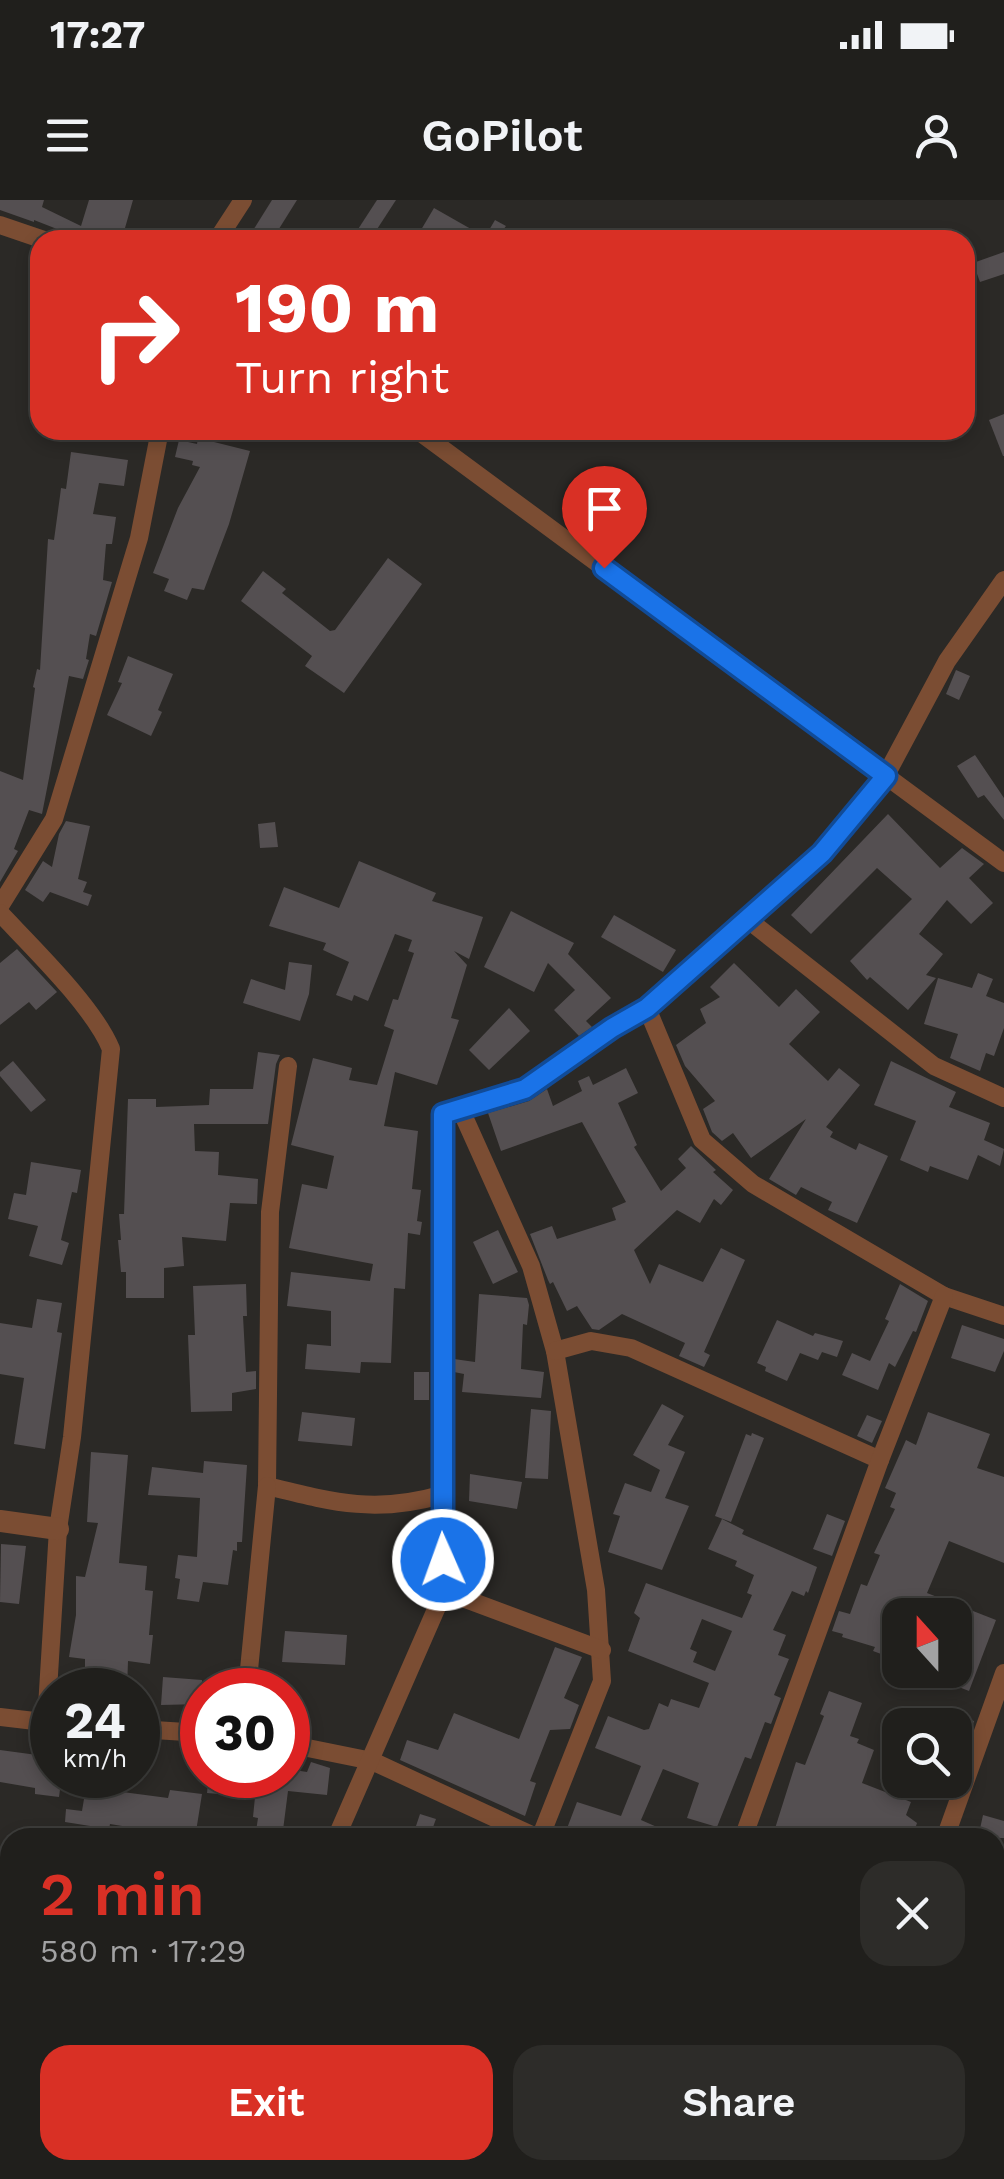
<!DOCTYPE html>
<meta charset="utf-8">
<style>
body{margin:0;font-family:"Work Sans",sans-serif;background:#2d2c29;color:#f1f3f6;height:100vh;display:flex;flex-direction:column;font-size:38px;white-space:nowrap}
*{box-sizing:border-box;margin:0}
p{font-size:32px;color:#a2a2a3}
.icon{flex:none;width:55px;height:55px;fill:none;stroke:currentColor;stroke-width:2;stroke-linecap:round;stroke-linejoin:round}
.map{position:relative;flex:1;overflow:hidden}
.panel{position:absolute;left:0px;top:1628px;width:1005px;height:352px;display:flex;flex-direction:column;background:#201f1c;border-radius:30px 30px 0 0;box-shadow:0 5px 15px #0003,0 0 0 2px #3d3d3b}
.panel>*{flex:none}
.banner{position:absolute;left:30px;top:30px;width:945px;height:210px;border-radius:30px;box-shadow:0 5px 15px #0003,0 0 0 2px #3d3d3b;background:#d93025;color:#fff;overflow:hidden}
.needle{width:65px;rotate:339deg}
.buttons{position:absolute;left:882px;top:1398px;display:grid;gap:20px}
.buttons a{display:grid;place-items:center;width:90px;height:90px;border-radius:20px;background:#201f1c;box-shadow:0 5px 15px #0003,0 0 0 2px #3d3d3b;font-size:50px}
.speed{position:absolute;left:30px;top:1468px;display:flex;gap:20px;font-size:50px;font-weight:700;text-align:center}
.speed>*{display:grid;place-content:center;width:130px;height:130px;border-radius:50%;background:#201f1c;box-shadow:0 5px 15px #0003,0 0 0 2px #3d3d3b;line-height:1}
.speed small{font-size:25px;font-weight:400}
.speed .limit{border:15px solid #d22;background:#fff;color:#111}
.pin{position:absolute;display:grid;place-items:center;width:85px;height:85px;color:#fff;margin:-102px -42px;border-radius:50% 50% 50% 0;rotate:-45deg;box-shadow:0 0 10px #0007}
.pin .icon{rotate:45deg}
.me{position:absolute;width:110px;margin:-55px;rotate:358deg;stroke-linejoin:round;filter:drop-shadow(0 0 8px #0008)}
.turn{display:flex;align-items:center;gap:35px;height:210px;padding:0 40px;font-size:45px}
.turn .icon{width:130px;height:130px;stroke-width:2.5}
.turn b{display:block;font-size:70px;line-height:85px}
.round{display:grid;place-items:center;flex:none;width:105px;height:105px;border-radius:30px;background:#2d2c29}
.summary{display:flex;align-items:center;justify-content:space-between;height:170px;padding:0 40px}
h1{font-size:60px;font-weight:600;line-height:75px;color:#d93025}
.primary-button{display:flex;gap:20px;margin-top:auto;padding:20px 40px}
.primary-button a{flex:1;height:115px;border-radius:30px;background:#d93025;color:#fff;font-size:40px;font-weight:600;line-height:115px;text-align:center}
.primary-button a+a{background:#2d2c29;color:#f1f3f6}
.status{display:flex;justify-content:space-between;align-items:center;height:70px;padding:0 50px;background:#201f1c;direction:ltr}
.status svg{height:28px;fill:currentColor}
header{display:flex;justify-content:space-between;align-items:center;height:130px;padding:0 40px;background:#201f1c;font-size:45px;font-weight:600}
.map>svg:first-child{display:block}
</style>
<div class="status"><b>17:27</b><svg viewBox="0 0 49 12"><path d="M0 12V9h3v3zM5 12V6h3v6zM10 12V3h3v9zM15 12V0h3v12zM26 1h20v11H26zM47 4h2v5h-2z"/></svg></div>
<header><svg class="icon" aria-label="menu" viewBox="0 0 24 24"><path d="M4 6h16M4 12h16M4 18h16"/></svg>GoPilot<svg class="icon" aria-label="person" viewBox="0 0 24 24"><circle cx="12" cy="8" r="4"/><path d="M4 21q1-7 8-7t8 7"/></svg></header>
<div class="map">
<svg width="1004" height="1979" viewBox="0 0 1004 1979">
<rect width="100%" height="100%" fill="#2b2926"/>
<g fill="#544f51" fill-rule="evenodd">
<path d="M0,0h44l-2,7 39,19 8,-26h44l-10,35 -4,-1 -3,6h-31l-51,-20v2l-34,-12z"/>
<path d="M272,0h25l-25,40h-25z"/>
<path d="M377,0h19l-26,40h-19z"/>
<path d="M434,8l51,29 10,-17 11,6 -3,4 16,10h-104z"/>
<path d="M1004,52v22l-24,8 -7,-19z"/>
<path d="M1004,214v42h-1l-14,-36z"/>
<path d="M198,238l52,13 -21,73 -25,66 -12,-2 -5,12 -23,-9 5,-12 -16,-6 25,-65 22,-41 -8,-2 1,-4 -18,-4 4,-17 18,4z"/>
<path d="M71,252l57,8 -4,26 -25,-3 -6,31 23,3 -4,27h-6l-3,36 9,2 -16,54 -6,-2 -4,25 3,1 -6,19 -14,-3 -27,138 -13,-4 -15,39 4,2 -18,31v-111l23,9 12,-92 -2,-1 4,-18 3,1 8,-131 6,1 6,-44 1,-8 5,1z"/>
<path d="M388,358l34,26 -78,109 -39,-27 7,-10 -71,-55 22,-30 23,18 -4,4 48,38 5,-1z"/>
<path d="M128,456l45,18 -15,36 4,2 -11,24 -44,-21 15,-32 -4,-1z"/>
<path d="M956,470l14,6 -11,24 -13,-6z"/>
<path d="M975,555l29,43v22l-20,-25 -6,3 -21,-32z"/>
<path d="M888,614l52,54 22,-20 22,16 -15,14 24,25 -22,21 -24,-24 -28,34 24,20 -17,21 10,3 -28,32 -38,-33 -3,3 -17,-19 62,-62 -35,-31 -66,66 -20,-19z"/>
<path d="M66,621l24,5 -12,53 9,3 -4,10 9,3 -4,11 -38,-14 -7,10 -18,-12 18,-29 9,6 7,-33z"/>
<path d="M275,622l3,25 -18,1 -2,-24z"/>
<path d="M359,661l77,32 -4,8 51,16 -14,42 -15,-8 13,14 -16,53 8,2 -22,65 -42,-13 -11,54 34,5 -6,58 9,1 -4,31 5,1 -2,13 -12,-2 -3,56 -11,-1 -3,75 -30,-1 -1,11 -55,-4 2,-25 24,2v-35l-44,-5 4,-34 79,9 3,-17 -84,-16 13,-64 25,5 7,-33 -43,-11 22,-87 39,10 -3,12 28,5 17,-55 -10,-4 9,-27 5,1 16,-47 -6,-2 4,-11 -17,-6 -27,67 -14,-6 -2,6 -16,-6 13,-33 -26,-12 3,-7 -57,-17 15,-39 55,21z"/>
<path d="M511,711l63,32 -6,11 43,44 -25,23 6,6 -13,9 -25,-26 21,-20 -27,-27 -14,29 -50,-25z"/>
<path d="M614,715l62,35 -13,22 -62,-35z"/>
<path d="M17,749l40,43 -21,18 -7,-8 -29,23v-62z"/>
<path d="M289,762l23,3 -3,29 -9,27 -57,-18 8,-24 34,11z"/>
<path d="M734,763l45,44 17,-18 24,23 -31,32 39,37 11,-13 21,17 -34,42 7,5 -3,5 26,13 3,-7 29,13 -31,67 -29,-13 4,-8 -31,-15 -5,8 -27,-16 37,-60 -55,39 -18,-25 -11,8 -10,-9 -9,-23 12,-8 -30,-35 -9,-21 30,-22 -6,-14 20,-12 -10,-10z"/>
<path d="M978,773l15,6 -7,17 18,7v25l-10,28 -8,-3 -6,18 -30,-13 8,-24 -34,-10 14,-46 34,10z"/>
<path d="M509,808l21,23 -41,39 -20,-20z"/>
<path d="M258,852l22,3 -4,9 -8,60h-74l1,27 24,1 -1,23 40,4 -1,25 -27,-1 -4,38 -44,-4 2,29 -20,2v30h-38v-26h-5l-3,-32h3l-2,-26h5l4,-115h28v8l53,-2 1,-16h43z"/>
<path d="M13,861l33,39 -15,12 -31,-36v-4z"/>
<path d="M891,861l65,31 -7,15 41,16 -6,17 20,9 -4,17 -22,-11 -10,25 -38,-14 -2,6 -28,-12 16,-39 -42,-16z"/>
<path d="M626,868l12,25 -20,10 19,42 -3,2 27,44 25,-23 -8,-9 13,-13 25,24 -3,2 20,18 -12,15 -7,-6 -14,24 -23,-13 -43,40 16,34 9,-20 44,18 18,-34 24,12 -41,92 6,3 -6,12 -25,-11 6,-13 -63,-29 -23,16 -7,-1 -15,-23 -10,5 -14,-29 -3,2 -2,-4 -18,-46 22,-8 5,13 59,-19 -4,-12 14,-6 -44,-80 -81,29 -13,-38 41,-12 18,-12 6,17 29,-15 -4,-10 11,-5 4,9z"/>
<path d="M31,962l50,8 -4,23 -5,-1 -11,48 8,3 -7,22 -33,-9 9,-30 -30,-7 6,-26 12,2z"/>
<path d="M498,1030l20,42 -25,12 -20,-42z"/>
<path d="M246,1084l1,32h-4l3,56 10,-1v18l-24,4v18l-41,1 -3,-77h7l-2,-49z"/>
<path d="M900,1084l28,17 -12,31 -3,-1 -18,36 -6,-4 -11,27 -36,-15 10,-22 18,8 19,-40 -4,-2z"/>
<path d="M479,1094l48,4 2,7 -2,20 -4,-1 -2,45 23,3 -3,26 -79,-6 2,-18 -10,-2v-13l21,3z"/>
<path d="M37,1099l25,4 -5,29 5,1 -17,116 -31,-5 10,-66 -24,-4v-51l32,5z"/>
<path d="M777,1120l36,16 2,-3 28,8 -6,16 -15,-5 -4,8 -18,-7 -13,28 -22,-10 1,-4 -9,-4z"/>
<path d="M962,1125l42,14v12l-9,21 -44,-14z"/>
<rect x="414" y="1172" width="15" height="28"/>
<path d="M662,1204l22,12 -16,29 17,7 -20,46 24,8 -27,64 -54,-18 12,-36 -7,-2 12,-31 26,9 9,-22 -27,-15z"/>
<path d="M531,1209l20,2 -3,68 -23,-1z"/>
<path d="M302,1212l53,6 -3,28 -54,-5z"/>
<path d="M928,1212l62,22 -13,34 27,9v86l-55,-22 -22,52 69,27 -27,71 -51,-20 37,-1v-55h-28l2,-5 -29,-12v63l-27,-10 2,-4 -33,-10 1,-3 -11,-3 7,-20 11,3 11,-30 6,2 13,-31 -6,-2 21,-44 -5,-2 6,-14 -11,-5 21,-48 10,5z"/>
<path d="M867,1215l15,6 -10,22 -15,-7z"/>
<path d="M752,1233l12,5 -33,84 -16,-6 31,-82 5,2z"/>
<path d="M91,1252l37,3 -9,108 28,3 -2,24 8,1 -4,44h4l-3,29 -22,-3 -1,29h-42v-31l-16,-2 7,-42v-39l9,1 13,-54 -11,-1z"/>
<path d="M204,1261l43,4 -5,77h-5v9l-4,-1 -5,35 -25,-3 -4,20 -22,-3 3,-20 -5,-1 3,-23 19,2 3,-59 -52,-3 4,-28 51,6z"/>
<path d="M470,1274l52,8 -5,27 -48,-8z"/>
<path d="M827,1314l18,7 -13,35 -19,-7z"/>
<path d="M722,1319l22,11 -2,4 75,33 -9,26 -2,-2 -2,5 -12,-5 -19,39 13,5 -8,20 11,4 -15,36 7,3 -10,26 -6,-2 -14,37 -6,-2 -28,70 -30,-9 12,-35 -36,-14 -22,51 41,18h-101l-15,-7 11,-29 44,14 20,-50 -46,-18 13,-32 36,14 5,-1 10,-26 9,4 3,-8 28,9 10,-25 -81,-32 12,-33 -6,-5 12,-30 96,35 10,-23 -5,-2 7,-18 -19,-9 2,-5 -29,-12zM702,1419l30,12 -17,40 -22,-9 4,-10 -7,-3z"/>
<path d="M1,1344l25,2 -7,58 -19,-2z"/>
<path d="M285,1431l62,4 -2,30 -63,-3z"/>
<path d="M555,1447l27,10 -18,41 15,7 -9,24 -20,1 -20,51 6,2 -11,33 -125,-56 7,-20 31,10 16,-37 65,26z"/>
<path d="M163,1477l39,3v24l-41,1z"/>
<path d="M829,1491l33,12 -12,33 9,3 -2,4 17,7 -12,33 49,19 -5,13 11,8 -5,15h-43l-21,-7 -1,7h-75l24,-76 9,3 19,-49 -4,-2z"/>
<path d="M926,1508l48,13 -5,14 -14,-5v-5h-36z"/>
<path d="M0,1550l52,7v18h10l-3,22 -24,-3v-6l-35,-6z"/>
<path d="M311,1562l19,6 -3,27 -39,-4 -6,47h-27l3,-20 -5,-1 2,-20 -48,-4 2,-18h79v-6l19,3z"/>
<path d="M88,1575h30l-3,16 53,7 2,-8 32,4 -7,44 -85,-14 -1,5 -44,-7 1,-13 16,2z"/>
<path d="M420,1614l16,5 -7,19h-17z"/>
<path d="M983,1615l21,6v17h-26z"/>
</g>
<g fill="none" stroke-linecap="round" stroke-linejoin="round">
<g stroke="#7b4d33" stroke-width="18">
<path d="M0,25l44,15"/>
<path d="M217,40l26,-40"/>
<path d="M417,230l587,433"/>
<path d="M0,706l54,-87 85,-281 21,-108"/>
<path d="M0,713c32,34 94,94 111,136l-39,388 -14,92 -12,194"/>
<path d="M747,719l187,147 70,32"/>
<path d="M647,808l55,132 51,44 191,112 60,20"/>
<path d="M288,866l-18,146 -3,274c65,16 108,28 174,9"/>
<path d="M460,908l71,158 24,85 41,239 6,91 -62,157"/>
<path d="M555,1151l36,-10 40,7 249,112"/>
<path d="M444,1391l-3,-96 2,-381 82,-25 87,-61 35,-20 175,-155 64,-78 61,-114 57,-81"/>
<path d="M247,1490l20,-204"/>
<path d="M0,1517l52,6"/>
<path d="M138,1529l64,4"/>
<path d="M288,1544l84,17 166,77"/>
<path d="M336,1638l108,-247 158,59"/>
<path d="M743,1638l137,-378 64,-164"/>
<path d="M945,1638l59,-165"/>
<path d="M995,1738l9,3"/>
<path d="M177,1979l3,-9"/>
<path d="M614,1979l4,-9"/>
</g>
<path stroke="#7b4d33" stroke-width="22" d="M0,1321l58,8"/>
</g>
<g fill="none" stroke-linecap="round" stroke-linejoin="round">
<defs>
<path id="route" d="M443,1360v-446l82,-25 87,-61 35,-20 175,-155 64,-77 -282,-208"/>
</defs>
<use href="#route" stroke="#114b97" stroke-width="25"/>
<use href="#route" stroke="#1a73e8" stroke-width="18"/>
</g>
</svg>
<div class="buttons">
<a><svg class="needle" viewBox="-14 -14 28 28"><path d="M0-13l5 13h-10z" fill="#e53935"/><path d="M0 13l5-13h-10z" fill="#a2a2a3"/></svg></a>
<a><svg class="icon" aria-label="search" viewBox="0 0 24 24"><circle cx="10" cy="10" r="6"/><path d="M15 15l6 6"/></svg></a>
</div>
<div class="speed"><div>24<small>km/h</small></div><div class="limit">30</div></div>
<div class="pin" style="left:604px;top:368px;background:#d93025"><svg class="icon" aria-label="arrive" viewBox="0 0 24 24"><path d="M6 21V4h12l-3 4 3 4H6"/></svg></div>
<svg class="me" style="left:443px;top:1360px" viewBox="-20 -20 40 40"><circle r="17" fill="#1a73e8" stroke="#fff" stroke-width="3"/><path d="M0-11L8 9 0 5-8 9z" fill="#fff"/></svg>
<div class="banner">
<div class="turn"><svg class="icon" aria-label="right" viewBox="0 0 24 24"><path d="M7 20v-9h11M14 6l5 5-5 5"/></svg><div><b>190 m</b>Turn right</div></div>
</div>
<section class="panel">
<div class="summary"><div><h1>2 min</h1><p>580 m · 17:29</p></div><a class="round"><svg class="icon" aria-label="close" viewBox="0 0 24 24"><path d="M6 6l12 12M18 6L6 18"/></svg></a></div>
<div class="primary-button"><a>Exit</a><a>Share</a></div>
</section>
</div>
